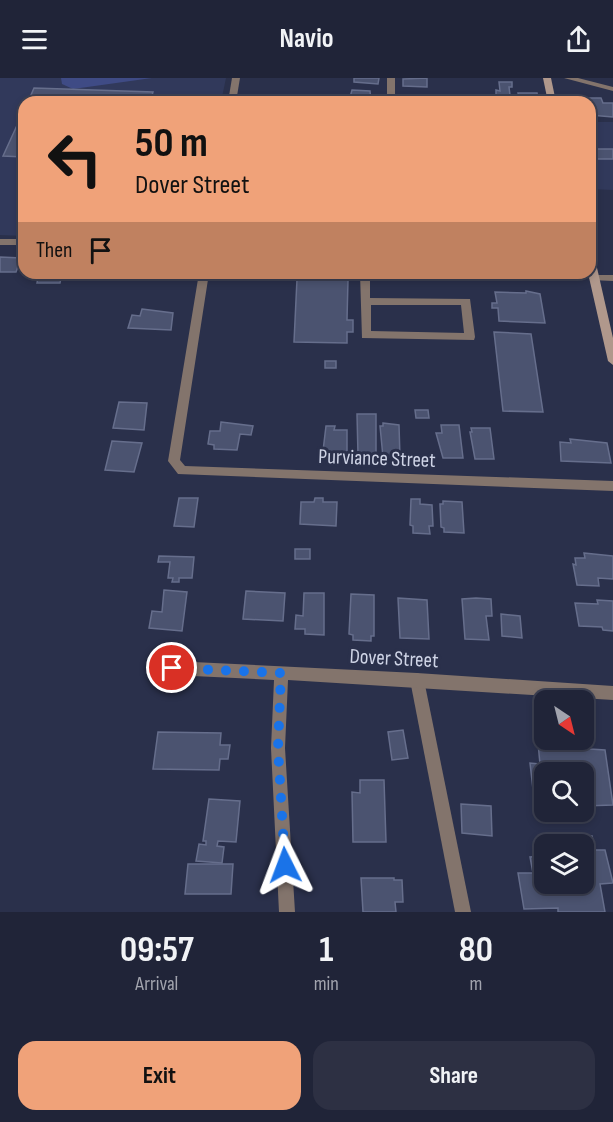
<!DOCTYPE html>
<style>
body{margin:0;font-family:"Sofia Sans Condensed",sans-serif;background:#2d3043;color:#f1f3f6;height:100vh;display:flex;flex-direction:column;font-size:22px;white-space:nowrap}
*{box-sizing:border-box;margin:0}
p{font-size:20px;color:#a2a4ae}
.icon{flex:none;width:33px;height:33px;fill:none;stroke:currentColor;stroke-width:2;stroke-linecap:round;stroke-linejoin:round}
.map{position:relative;height:834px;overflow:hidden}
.drawer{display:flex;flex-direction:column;background:#202438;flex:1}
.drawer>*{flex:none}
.banner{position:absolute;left:18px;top:18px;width:578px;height:183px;border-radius:18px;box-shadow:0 3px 9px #0003,0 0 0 2px #3d4153;background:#f0a279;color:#111;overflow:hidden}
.needle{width:39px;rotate:145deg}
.fabs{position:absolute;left:534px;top:612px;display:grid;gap:12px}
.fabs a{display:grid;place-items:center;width:60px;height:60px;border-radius:12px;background:#202438;box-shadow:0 3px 9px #0003,0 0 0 2px #3d4153;font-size:30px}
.pin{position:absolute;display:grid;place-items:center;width:51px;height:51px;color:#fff;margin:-26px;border:3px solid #fff;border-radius:50%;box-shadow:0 2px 6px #0007}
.me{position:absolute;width:66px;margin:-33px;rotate:357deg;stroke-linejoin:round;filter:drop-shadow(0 0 4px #0008)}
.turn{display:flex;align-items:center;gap:21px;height:126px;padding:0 18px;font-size:27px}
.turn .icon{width:78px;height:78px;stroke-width:2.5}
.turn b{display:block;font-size:42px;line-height:51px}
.then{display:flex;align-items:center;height:57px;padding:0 18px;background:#0003;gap:12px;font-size:22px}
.eta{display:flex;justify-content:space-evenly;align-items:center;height:102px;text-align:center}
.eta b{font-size:36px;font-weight:700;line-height:42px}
.cta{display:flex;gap:12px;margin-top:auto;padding:12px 18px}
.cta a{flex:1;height:69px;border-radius:18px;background:#f0a279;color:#111;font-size:24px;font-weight:700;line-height:69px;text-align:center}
.cta a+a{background:#2d3043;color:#f1f3f6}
header{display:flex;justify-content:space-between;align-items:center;height:78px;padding:0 18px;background:#202438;font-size:27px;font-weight:700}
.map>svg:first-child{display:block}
</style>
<header><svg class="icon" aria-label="menu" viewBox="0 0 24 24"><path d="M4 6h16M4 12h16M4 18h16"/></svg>Navio<svg class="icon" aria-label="share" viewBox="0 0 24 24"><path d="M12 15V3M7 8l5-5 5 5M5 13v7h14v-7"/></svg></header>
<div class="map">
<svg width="613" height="834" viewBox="0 0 613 834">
<rect width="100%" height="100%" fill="#2a304b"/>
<g fill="#31395b">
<path d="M0,0h226l-5,24h-197v134l-24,-1z"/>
<path d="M590,44h23v68l-23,-1z"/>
</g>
<path fill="#3f4b85" d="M61,0h91l-79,11 -11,-5z"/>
<g fill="#4b5370" stroke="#666e8c" stroke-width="1.5">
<path d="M354,0h25l-1,6 -24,-2z"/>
<path d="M427,0v9l-24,-1v-7z"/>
<path d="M499,4h13v5h-3l1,8 -14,1v-6l4,1z"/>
<path d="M34,10l119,4 -3,10h-122z"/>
<path d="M352,12l18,1 1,11 -22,-1z"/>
<path d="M518,15h19l1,7 -32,2 -1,-4 14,1z"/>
<path d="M254,17l26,3 4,1 -1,3h-30z"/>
<path d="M586,20h15l2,5h10v14l-23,-2v-13z"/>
<path d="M24,32v47l-21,-1z"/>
<rect x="590" y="71" width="23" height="10"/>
<path d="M0,179l21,1 -5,14h-16z"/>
<path d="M39,195h23l-2,10h-23z"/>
<path d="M139,195h41l-1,5 -41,-1z"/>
<path d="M307,195h23v7h18l-1,40h6v12h-6v11l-53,-1 3,-63 9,1z"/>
<path d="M526,213l14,3 5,29 -46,-2 -1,-13h-6v-5h5l-2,-11 31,1z"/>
<path d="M142,231l31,4 -2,17 -43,-2 4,-13 8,1z"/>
<path d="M494,254l37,2 12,78 -40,-1z"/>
<rect x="325" y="283" width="11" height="7"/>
<path d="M119,324l28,1 -3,27 -31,-2z"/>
<path d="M415,332h13l1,8h-13z"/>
<path d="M357,336h19v42l-18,-1z"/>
<path d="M221,344l32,4 -2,9 -11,-1 -3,16 -23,-1v-4l-6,-1 2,-13h10z"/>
<path d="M383,345l16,2 1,33 -17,-1 -3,-31h3z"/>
<path d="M441,347h18l4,33h-20l-7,-25h6z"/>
<path d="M326,348h9l-1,4h13v26h-22v-5h-2z"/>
<path d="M471,350h19l4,31h-19l-5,-27h2z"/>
<path d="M570,361l37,4 4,20 -50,-2 -1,-19 11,1z"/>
<path d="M112,363l30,2 -8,29 -29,-2z"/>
<path d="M179,420h19l-4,29 -20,-1z"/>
<path d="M315,420h8v4h14l-1,24 -36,-2 1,-22h13z"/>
<path d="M411,421h9v5l12,1 1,21h-4l1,8 -17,-1v-7l-3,-1z"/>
<path d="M443,423l19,1 2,31 -20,-1v-4l-3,-1 -1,-23h3z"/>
<rect x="295" y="471" width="15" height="10"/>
<path d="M584,475l29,3v23l-15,-1 1,8 -22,-1 -4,-21 3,1 -1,-7h10z"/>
<path d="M159,478l35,1 -2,21h-13v4h-7l1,-4h-5l2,-16h-12z"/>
<path d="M164,512l23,2 -5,39 -33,-3 3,-17 10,1z"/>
<path d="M246,513l39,2 -2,28 -40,-2z"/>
<path d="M304,515h20v42l-19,-1v-5h-10l1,-14 7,1z"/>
<path d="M351,516l23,1v41h-3v5l-18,-1v-5l-4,-1z"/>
<path d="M398,520l29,2 2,39 -29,-1z"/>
<path d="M476,520l15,1 1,17h-6l3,24 -24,-1 -3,-40z"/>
<path d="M597,522l16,1v30l-10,-1 -1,-3 -23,-1 -4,-23 23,1z"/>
<path d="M501,536l19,2 2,22 -20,-2z"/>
<path d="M403,652l5,28 -16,2 -4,-28z"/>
<path d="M158,654l63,1 -1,12h10l-2,14h-8l-1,11 -66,-1z"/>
<path d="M538,665l52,2v4l15,1 8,55 -29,1v-34h-40v26h-10l-4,-35 10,1z"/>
<path d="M360,702h24l2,62h-33l-1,-50 8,1z"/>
<path d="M209,721l31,2 -4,41 -18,-1 -1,5 7,1 -2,16 -26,-2 3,-17 7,1v-4h-3z"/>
<path d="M461,726l30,2 1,30 -30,-3z"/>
<path d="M592,758l3,14h10l8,33 -13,1 5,28h-47v-4l-34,1 -6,-36h15l-3,-16 14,-1v28h40v-40h-39v-2l23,-1 -1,-4z"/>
<path d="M188,786h45l-2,30h-46z"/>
<path d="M361,800h33v2h8l1,22h-8l1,10h-33z"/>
</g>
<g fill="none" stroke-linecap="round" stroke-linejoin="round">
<g fill="#83746c" fill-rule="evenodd">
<path d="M360,195h10v25l100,1 5,38 -1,3 -112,-2zM371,227h90l3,28 -93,-2z"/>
<path d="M594,197h19v6l-22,-1 -2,-2z"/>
<path d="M417,595l5,2 2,5 47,232h-16l-45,-232 2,-5z"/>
</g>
<g fill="#83746c" fill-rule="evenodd">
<path d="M232,0h8l-4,24h-8z"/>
<rect x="387" y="0" width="8" height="24"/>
<path d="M564,0h14l35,9v4z"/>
<rect x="0" y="161" width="24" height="6"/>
<path d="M199,195h10l-29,187 5,6 428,15v10l-435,-17 -10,-13z"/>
<path d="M172,583l245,12 196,13v14l-325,-20 -3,68 10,164h-16l-8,-164 3,-68 -102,-5 -5,-2 -2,-5 2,-5z"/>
</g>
<g fill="#b0988c" fill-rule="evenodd">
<path d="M543,0h8l5,24h-8z"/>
<path d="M590,178l5,3 18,79v27l-5,-4 -20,-88z"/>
</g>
</g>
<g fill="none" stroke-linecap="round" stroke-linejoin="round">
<path stroke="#1a73e8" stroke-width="10" stroke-dasharray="0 18" d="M172,590l109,5 -3,75 7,117"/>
</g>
<g text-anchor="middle" stroke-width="6" stroke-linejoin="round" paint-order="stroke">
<g font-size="21" fill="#cfd4e6" stroke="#2a304b">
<text transform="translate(377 380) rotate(2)" y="7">Purviance Street</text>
<text transform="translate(394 580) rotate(3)" y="7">Dover Street</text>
</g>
</g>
</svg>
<div class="fabs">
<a><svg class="needle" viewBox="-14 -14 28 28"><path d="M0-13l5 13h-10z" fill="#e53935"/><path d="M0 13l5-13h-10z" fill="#a2a4ae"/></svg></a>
<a><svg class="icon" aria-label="search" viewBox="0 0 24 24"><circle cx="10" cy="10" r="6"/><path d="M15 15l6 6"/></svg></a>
<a><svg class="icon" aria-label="layers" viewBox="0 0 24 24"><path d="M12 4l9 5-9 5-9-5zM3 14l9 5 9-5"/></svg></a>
</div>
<div class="pin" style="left:172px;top:590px;background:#d93025"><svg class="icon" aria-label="arrive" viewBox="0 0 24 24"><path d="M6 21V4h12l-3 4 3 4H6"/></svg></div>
<svg class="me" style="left:285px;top:787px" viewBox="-20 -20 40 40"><path d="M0-17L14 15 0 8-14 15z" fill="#1a73e8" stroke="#fff" stroke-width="4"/></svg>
<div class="banner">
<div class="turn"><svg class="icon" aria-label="left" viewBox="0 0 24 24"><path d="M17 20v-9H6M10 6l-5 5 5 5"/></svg><div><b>50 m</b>Dover Street</div></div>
<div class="then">Then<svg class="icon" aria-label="arrive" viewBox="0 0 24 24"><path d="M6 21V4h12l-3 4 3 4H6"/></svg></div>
</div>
</div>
<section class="drawer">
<div class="eta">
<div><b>09:57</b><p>Arrival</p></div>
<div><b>1</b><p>min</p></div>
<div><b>80</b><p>m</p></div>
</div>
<div class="cta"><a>Exit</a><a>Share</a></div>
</section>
